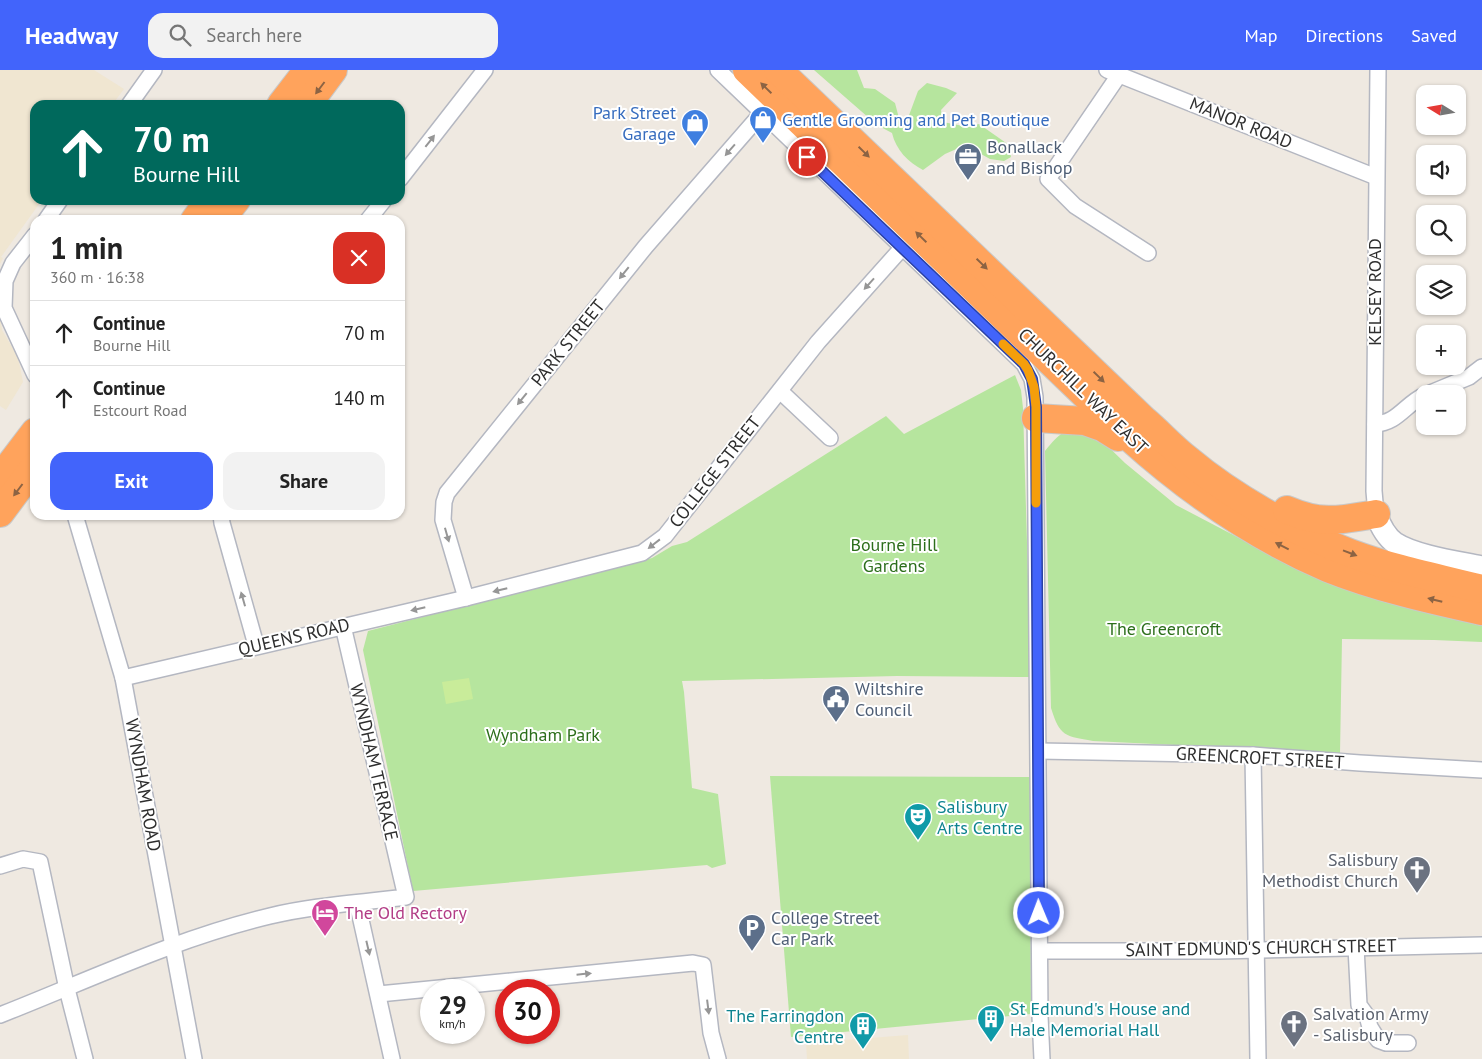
<!DOCTYPE html>
<meta charset="utf-8">
<style>
body{margin:0;font-family:"PT Sans",sans-serif;background:#f2f2f2;color:#222;height:100vh;display:flex;flex-direction:column;font-size:19px;white-space:nowrap}
*{box-sizing:border-box;margin:0}
p{font-size:16px;color:#767676}
.icon{flex:none;width:28px;height:28px;fill:none;stroke:currentColor;stroke-width:2;stroke-linecap:round;stroke-linejoin:round}
.map{position:relative;flex:1;overflow:hidden}
.side{position:absolute;left:30px;top:145px;width:375px;height:305px;display:flex;flex-direction:column;background:#fff;border-radius:15px;box-shadow:0 1px 4px #0004}
.side>*{flex:none}
.guide{position:absolute;left:30px;top:30px;width:375px;height:105px;border-radius:15px;box-shadow:0 1px 4px #0004;background:#00695c;color:#fff;overflow:hidden}
.needle{width:32px;rotate:281deg}
.controls{position:absolute;left:1416px;top:15px;display:grid;gap:10px}
.controls a{display:grid;place-items:center;width:50px;height:50px;border-radius:10px;background:#fff;box-shadow:0 1px 4px #0004;font-size:25px}
.speed{position:absolute;left:420px;top:909px;display:flex;gap:10px;font-size:25px;font-weight:700;text-align:center}
.speed>*{display:grid;place-content:center;width:65px;height:65px;border-radius:50%;background:#fff;box-shadow:0 1px 4px #0004;line-height:1}
.speed small{font-size:12px;font-weight:400}
.speed .limit{border:8px solid #d22;background:#fff;color:#111}
.pin{position:absolute;display:grid;place-items:center;width:42px;height:42px;color:#fff;margin:-21px;border:2px solid #fff;border-radius:50%;box-shadow:0 1px 5px #0007}
.me{position:absolute;width:55px;margin:-28px;rotate:359deg;stroke-linejoin:round;filter:drop-shadow(0 0 4px #0008)}
.turn{display:flex;align-items:center;gap:18px;height:105px;padding:0 20px;font-size:22px}
.turn .icon{width:65px;height:65px;stroke-width:2.5}
.turn b{display:block;font-size:35px;line-height:42px}
.round{display:grid;place-items:center;flex:none;width:52px;height:52px;border-radius:15px;background:#f2f2f2}
.head{display:flex;align-items:center;justify-content:space-between;height:85px;padding:0 20px}
h1{font-size:30px;font-weight:700;line-height:38px}
.cta{display:flex;gap:10px;margin-top:auto;padding:10px 20px}
.cta a{flex:1;height:58px;border-radius:15px;background:#4264fb;color:#fff;font-size:20px;font-weight:700;line-height:58px;text-align:center}
.cta a+a{background:#f2f2f2;color:#222}
ul{padding:0;list-style:none}
li{display:flex;align-items:center;gap:15px;height:65px;padding:0 20px;border-top:1px solid #e0e0e0}
li div{flex:1}
li b{display:block;font-size:19px}
li em{font-style:normal}
header{display:flex;align-items:center;gap:30px;box-sizing:border-box;height:70px;padding:0 25px;background:#4264fb;color:#fff}
header strong{font-size:24px}
nav{display:flex;gap:28px;margin-inline-start:auto;font-size:18px}
.search{width:350px;height:45px;background:#f2f2f2;display:flex;align-items:center;gap:12px;box-sizing:border-box;padding:0 18px;border-radius:15px;color:#767676;font-size:19px}
.map>svg:first-child{display:block}
</style>
<header>
<strong>Headway</strong>
<div class="search"><svg class="icon" aria-label="search" viewBox="0 0 24 24"><circle cx="10" cy="10" r="6"/><path d="M15 15l6 6"/></svg>Search here</div>
<nav><a>Map</a><a>Directions</a><a>Saved</a></nav>
</header>
<div class="map">
<svg width="1482" height="989" viewBox="0 0 1482 989">
<rect width="100%" height="100%" fill="#efe9e1"/>
<g fill="#f0e6d1">
<path d="M0,0h94l30,19 -12,16h-77v95h7l-41,57 2,1 -3,6z"/>
<path d="M0,244l2,16 16,27 5,25 -17,28 -6,-4z"/>
<path d="M908,965l1,24h-102l-1,-16z"/>
</g>
<g fill="#b6e59e">
<path d="M814,0h43l7,18 11,1 20,14 5,19 8,-4 10,-27 9,-8 19,5 11,5 -16,17 2,12 25,5 11,-3 30,21 2,12 -7,4 -14,-2 -18,-10 -11,-2 -16,7 -22,16c-15,-8 -27,-20 -31,-37l-15,-8z"/>
<path d="M1015,305l6,15 2,18 8,269 -134,-1 -215,5 2,11 8,96 26,6 8,70 -14,4 -5,-3 -294,26 -50,-241 5,-19 284,-73 20,-12 15,-4 199,-126 18,18z"/>
<path d="M1088,357l37,36 51,42 128,67 46,19 132,35v16l-48,-2 -92,-1 -2,114 -247,-12c-28,-5 -33,-4 -42,-33l-6,-257c16,-20 18,-20 43,-24z"/>
<path d="M770,706l260,1 1,237 -240,23z"/>
</g>
<path fill="#c9ec9a" d="M469,608l4,21 -27,5 -4,-22z"/>
<g fill="none" stroke-linecap="round" stroke-linejoin="round">
<defs>
<g id="street">
<path d="M718,0l306,294 8,15 3,18 5,619 2,43"/>
<path d="M1107,0l269,107"/>
<path d="M1119,5l-71,104 27,27 73,47"/>
<path d="M129,35l25,-35"/>
<path d="M400,109l85,-109"/>
<path d="M46,150l14,-20"/>
<path d="M368,150l16,-20"/>
<path d="M35,165l-22,28 -8,18 -1,27 31,67"/>
<path d="M780,321l50,47"/>
<path d="M1428,324l41,-17 13,-10"/>
<path d="M1375,354c23,-1 30,-20 50,-29"/>
<path d="M1376,444l-2,-23 4,-421"/>
<path d="M75,445l48,163 71,381"/>
<path d="M221,445l1,8 34,122"/>
<path d="M466,528l-23,-78 1,-18 3,-9 199,-247 116,-133"/>
<path d="M123,608l343,-80 176,-45 23,-17 153,-194 84,-94"/>
<path d="M1039,681l214,4 107,8 122,7"/>
<path d="M1253,685l5,304"/>
<path d="M0,796l23,-7 17,3 27,127 18,70"/>
<path d="M355,834l4,7 33,148"/>
<path d="M1356,877l3,58 8,11 3,11 8,13 8,3h22"/>
<path d="M1040,881h178l264,-6"/>
<path d="M379,924l314,-31 10,2 8,68 7,26"/>
<path d="M0,945c89,-35 177,-77 270,-99 45,-11 90,-13 136,-19l-63,-271"/>
</g>
<path id="secondary" d="M1376,444c4,11 9,22 19,29 20,13 63,19 87,24"/>
<g id="highway">
<path d="M747,0l381,366c60,54 125,100 200,132 47,19 104,32 154,43"/>
<path d="M778,0l367,351c14,12 27,26 42,38 45,38 108,73 163,94 43,16 88,25 132,36"/>
<path d="M281,35l27,-35"/>
<path d="M307,35l26,-35"/>
<path d="M195,150l15,-20"/>
<path d="M220,150l16,-20"/>
<path d="M1036,348l49,3 17,6 16,10"/>
<path d="M0,408l35,-46"/>
<path d="M1287,440c35,15 53,10 89,4"/>
<path d="M0,443l35,-47"/>
</g>
</defs>
<use href="#street" stroke="#b4b7c1" stroke-width="18"/>
<use href="#secondary" stroke="#b4b7c1" stroke-width="24"/>
<use href="#highway" stroke="#c9c9c9" stroke-width="30"/>
<use href="#street" stroke="#fff" stroke-width="15"/>
<use href="#secondary" stroke="#fff" stroke-width="21"/>
<use href="#highway" stroke="#ffa35c" stroke-width="28"/>
</g>
<defs><path id="oneway-solid" d="M-6-.8H1V-3.2L6.5 0L1 3.2V.8H-6Z" transform="scale(1.25)"/></defs>
<g fill="#8c6343">
<use href="#oneway-solid" transform="translate(320 18) rotate(127)"/>
<use href="#oneway-solid" transform="translate(766 18) rotate(-136)"/>
<use href="#oneway-solid" transform="translate(864 82) rotate(44)"/>
<use href="#oneway-solid" transform="translate(921 167) rotate(-136)"/>
<use href="#oneway-solid" transform="translate(982 194) rotate(44)"/>
<use href="#oneway-solid" transform="translate(1099 307) rotate(44)"/>
<use href="#oneway-solid" transform="translate(18 420) rotate(127)"/>
<use href="#oneway-solid" transform="translate(1282 476) rotate(-153)"/>
<use href="#oneway-solid" transform="translate(1350 483) rotate(21)"/>
<use href="#oneway-solid" transform="translate(1435 530) rotate(-166)"/>
</g>
<g fill="#969696">
<use href="#oneway-solid" transform="translate(430 71) rotate(-52)"/>
<use href="#oneway-solid" transform="translate(730 80) rotate(131)"/>
<use href="#oneway-solid" transform="translate(624 203) rotate(129)"/>
<use href="#oneway-solid" transform="translate(869 214) rotate(132)"/>
<use href="#oneway-solid" transform="translate(522 329) rotate(129)"/>
<use href="#oneway-solid" transform="translate(447 465) rotate(74)"/>
<use href="#oneway-solid" transform="translate(654 474) rotate(142)"/>
<use href="#oneway-solid" transform="translate(500 520) rotate(166)"/>
<use href="#oneway-solid" transform="translate(243 529) rotate(-106)"/>
<use href="#oneway-solid" transform="translate(418 539) rotate(167)"/>
<use href="#oneway-solid" transform="translate(368 878) rotate(77)"/>
<use href="#oneway-solid" transform="translate(584 904) rotate(-6)"/>
<use href="#oneway-solid" transform="translate(708 937) rotate(83)"/>
</g>
<g fill="none" stroke-linecap="round" stroke-linejoin="round">
<defs>
<path id="route" d="M807,87l217,207 8,15 4,28 3,506"/>
</defs>
<use href="#route" stroke="#2b41a3" stroke-width="12"/>
<use href="#route" stroke="#4264fb" stroke-width="9"/>
<path stroke="#f59e0b" stroke-width="9" d="M1003,274l21,20 4,6 6,17 2,20v96"/>
</g>
<defs>
<symbol id="shop-pin" viewBox="-11 -11 22 30"><path d="M0 17L-7.5 6A9.5 9.5 0 1 1 7.5 6Z" fill="#3f7fe0" stroke="#fff"/><path d="M-5-2.5h2.3a2.7 3.5 0 0 1 5.4 0H5L5.5 6h-11ZM-1.5-2.5h3a1.5 2.3 0 0 0-3 0Z" fill="#fff"/></symbol>
<symbol id="office-pin" viewBox="-11 -11 22 30"><path d="M0 17L-7.5 6A9.5 9.5 0 1 1 7.5 6Z" fill="#5c6f8a" stroke="#fff"/><path d="M-6-3h4V-5.5h4V-3h4V5H-6ZM-1-4.5V-3h2v-1.5ZM-6 0V1H6V0Z" fill="#fff"/></symbol>
<symbol id="civic-pin" viewBox="-11 -11 22 30"><path d="M0 17L-7.5 6A9.5 9.5 0 1 1 7.5 6Z" fill="#5c6f8a" stroke="#fff"/><path d="M-.6-6.5H3V-4.5H.6V-3L4-1V1h2V6H-6V1h2V-1L-.6-3ZM-1.2 2.5V6h2.4V2.5Z" fill="#fff"/></symbol>
<symbol id="theatre-pin" viewBox="-11 -11 22 30"><path d="M0 17L-7.5 6A9.5 9.5 0 1 1 7.5 6Z" fill="#0f9aa8" stroke="#fff"/><path d="M-5-5.5Q0-4 5-5.5V0Q5 5 0 6Q-5 5-5 0ZM-3.3-2.5H-1v1.5H-3.3ZM1-2.5H3.3v1.5H1ZM-2.8 1Q0 5.5 2.8 1Z" fill="#fff"/></symbol>
<symbol id="church-pin" viewBox="-11 -11 22 30"><path d="M0 17L-7.5 6A9.5 9.5 0 1 1 7.5 6Z" fill="#6b7280" stroke="#fff"/><path d="M-1.2-6h2.4v3.5h3.3v2.4h-3.3V6h-2.4V-.1h-3.3v-2.4h3.3Z" fill="#fff"/></symbol>
<symbol id="hotel-pin" viewBox="-11 -11 22 30"><path d="M0 17L-7.5 6A9.5 9.5 0 1 1 7.5 6Z" fill="#d1479c" stroke="#fff"/><path d="M-6-4.5h1.5V1H6V5H4.5V3h-9V5H-6ZM-4 0a1.8 1.8 0 1 1 3.6 0ZM.5 0V-2.5h3Q6-2.5 6 0Z" fill="#fff"/></symbol>
<symbol id="parking-pin" viewBox="-11 -11 22 30"><path d="M0 17L-7.5 6A9.5 9.5 0 1 1 7.5 6Z" fill="#5c6f8a" stroke="#fff"/><path d="M-3.5-5.5H1a3.5 3.5 0 0 1 0 7H-1V5.5H-3.5ZM-1-3.4V-.6H.8a1.4 1.4 0 0 0 0-2.8Z" fill="#fff"/></symbol>
<symbol id="building-pin" viewBox="-11 -11 22 30"><path d="M0 17L-7.5 6A9.5 9.5 0 1 1 7.5 6Z" fill="#0f9aa8" stroke="#fff"/><path d="M-4-6H4V6H1V3H-1V6H-4ZM-2.5-4.3h1.7v1.8h-1.7ZM.8-4.3h1.7v1.8H.8ZM-2.5-1h1.7V.8h-1.7ZM.8-1h1.7V.8H.8Z" fill="#fff"/></symbol>
</defs>
<g fill-rule="evenodd">
<use href="#shop-pin" x="747" y="34" width="32" height="43"/>
<use href="#shop-pin" x="679" y="37" width="32" height="43"/>
<use href="#office-pin" x="952" y="71" width="32" height="43"/>
<use href="#civic-pin" x="820" y="613" width="32" height="43"/>
<use href="#theatre-pin" x="902" y="731" width="32" height="43"/>
<use href="#church-pin" x="1401" y="784" width="32" height="43"/>
<use href="#hotel-pin" x="309" y="827" width="32" height="43"/>
<use href="#parking-pin" x="736" y="842" width="32" height="43"/>
<use href="#building-pin" x="975" y="933" width="32" height="43"/>
<use href="#church-pin" x="1278" y="938" width="32" height="43"/>
<use href="#building-pin" x="847" y="940" width="32" height="43"/>
</g>
<g text-anchor="middle" stroke-width="4" stroke-linejoin="round" paint-order="stroke">
<g font-size="18" fill="#366cbe" stroke="#fff" text-anchor="end">
<text x="676" y="49">Park Street<tspan x="676" dy="21">Garage</tspan></text>
<text x="782" y="56" text-anchor="start">Gentle Grooming and Pet Boutique</text>
</g>
<g font-size="18" fill="#2e2e2e" stroke="#fff">
<text transform="translate(1241 53) rotate(22)" y="6">MANOR ROAD</text>
<text transform="translate(1375 222) rotate(-90)" y="6">KELSEY ROAD</text>
<text transform="translate(568 273) rotate(-51)" y="6">PARK STREET</text>
<text transform="translate(1083 321) rotate(44)" y="6">CHURCHILL WAY EAST</text>
<text transform="translate(715 402) rotate(-52)" y="6">COLLEGE STREET</text>
<text transform="translate(294 567) rotate(-13)" y="6">QUEENS ROAD</text>
<text transform="translate(1260 688) rotate(3)" y="6">GREENCROFT STREET</text>
<text transform="translate(374 692) rotate(77)" y="6">WYNDHAM TERRACE</text>
<text transform="translate(143 715) rotate(80)" y="6">WYNDHAM ROAD</text>
<text transform="translate(1261 878) rotate(-1)" y="6">SAINT EDMUND'S CHURCH STREET</text>
</g>
<g font-size="18" fill="#4e5e75" stroke="#fff" text-anchor="start">
<text x="987" y="83">Bonallack<tspan x="987" dy="21">and Bishop</tspan></text>
<text x="855" y="625">Wiltshire<tspan x="855" dy="21">Council</tspan></text>
<text x="771" y="854">College Street<tspan x="771" dy="21">Car Park</tspan></text>
</g>
<g font-size="18" fill="#2c6e1b" stroke="#fff">
<text x="894" y="481">Bourne Hill<tspan x="894" dy="21">Gardens</tspan></text>
<text x="1164" y="565">The Greencroft</text>
<text x="543" y="671">Wyndham Park</text>
</g>
<g font-size="18" fill="#0d838f" stroke="#fff" text-anchor="start">
<text x="937" y="743">Salisbury<tspan x="937" dy="21">Arts Centre</tspan></text>
<text x="1010" y="945">St Edmund's House and<tspan x="1010" dy="21">Hale Memorial Hall</tspan></text>
<text x="844" y="952" text-anchor="end">The Farringdon<tspan x="844" dy="21">Centre</tspan></text>
</g>
<g font-size="18" fill="#5b616d" stroke="#fff" text-anchor="end">
<text x="1398" y="796">Salisbury<tspan x="1398" dy="21">Methodist Church</tspan></text>
<text x="1313" y="950" text-anchor="start">Salvation Army<tspan x="1313" dy="21">- Salisbury</tspan></text>
</g>
<g font-size="18" fill="#b23c85" stroke="#fff" text-anchor="start">
<text x="344" y="849">The Old Rectory</text>
</g>
</g>
</svg>
<div class="controls">
<a><svg class="needle" viewBox="-14 -14 28 28"><path d="M0-13l5 13h-10z" fill="#e53935"/><path d="M0 13l5-13h-10z" fill="#767676"/></svg></a>
<a><svg class="icon" aria-label="sound" viewBox="0 0 24 24"><path d="M4 9h4l5-4v14l-5-4H4zM17 9q2 3 0 6"/></svg></a>
<a><svg class="icon" aria-label="search" viewBox="0 0 24 24"><circle cx="10" cy="10" r="6"/><path d="M15 15l6 6"/></svg></a>
<a><svg class="icon" aria-label="layers" viewBox="0 0 24 24"><path d="M12 4l9 5-9 5-9-5zM3 14l9 5 9-5"/></svg></a>
<a>+</a>
<a>−</a>
</div>
<div class="speed"><div>29<small>km/h</small></div><div class="limit">30</div></div>
<div class="pin" style="left:807px;top:87px;background:#d93025"><svg class="icon" aria-label="arrive" viewBox="0 0 24 24"><path d="M6 21V4h12l-3 4 3 4H6"/></svg></div>
<svg class="me" style="left:1039px;top:843px" viewBox="-20 -20 40 40"><circle r="17" fill="#4264fb" stroke="#fff" stroke-width="3"/><path d="M0-11L8 9 0 5-8 9z" fill="#fff"/></svg>
<div class="guide">
<div class="turn"><svg class="icon" aria-label="ahead" viewBox="0 0 24 24"><path d="M12 20V5M6 11l6-6 6 6"/></svg><div><b>70 m</b>Bourne Hill</div></div>
</div>
<section class="side">
<div class="head"><div><h1>1 min</h1><p>360 m · 16:38</p></div><a class="round" style="background:#d93025;color:#fff"><svg class="icon" aria-label="close" viewBox="0 0 24 24"><path d="M6 6l12 12M18 6L6 18"/></svg></a></div>
<ul>
<li><svg class="icon" aria-label="ahead" viewBox="0 0 24 24"><path d="M12 20V5M6 11l6-6 6 6"/></svg><div><b>Continue</b><p>Bourne Hill</p></div><em>70 m</em></li>
<li><svg class="icon" aria-label="ahead" viewBox="0 0 24 24"><path d="M12 20V5M6 11l6-6 6 6"/></svg><div><b>Continue</b><p>Estcourt Road</p></div><em>140 m</em></li>
</ul>
<div class="cta"><a>Exit</a><a>Share</a></div>
</section>
</div>
